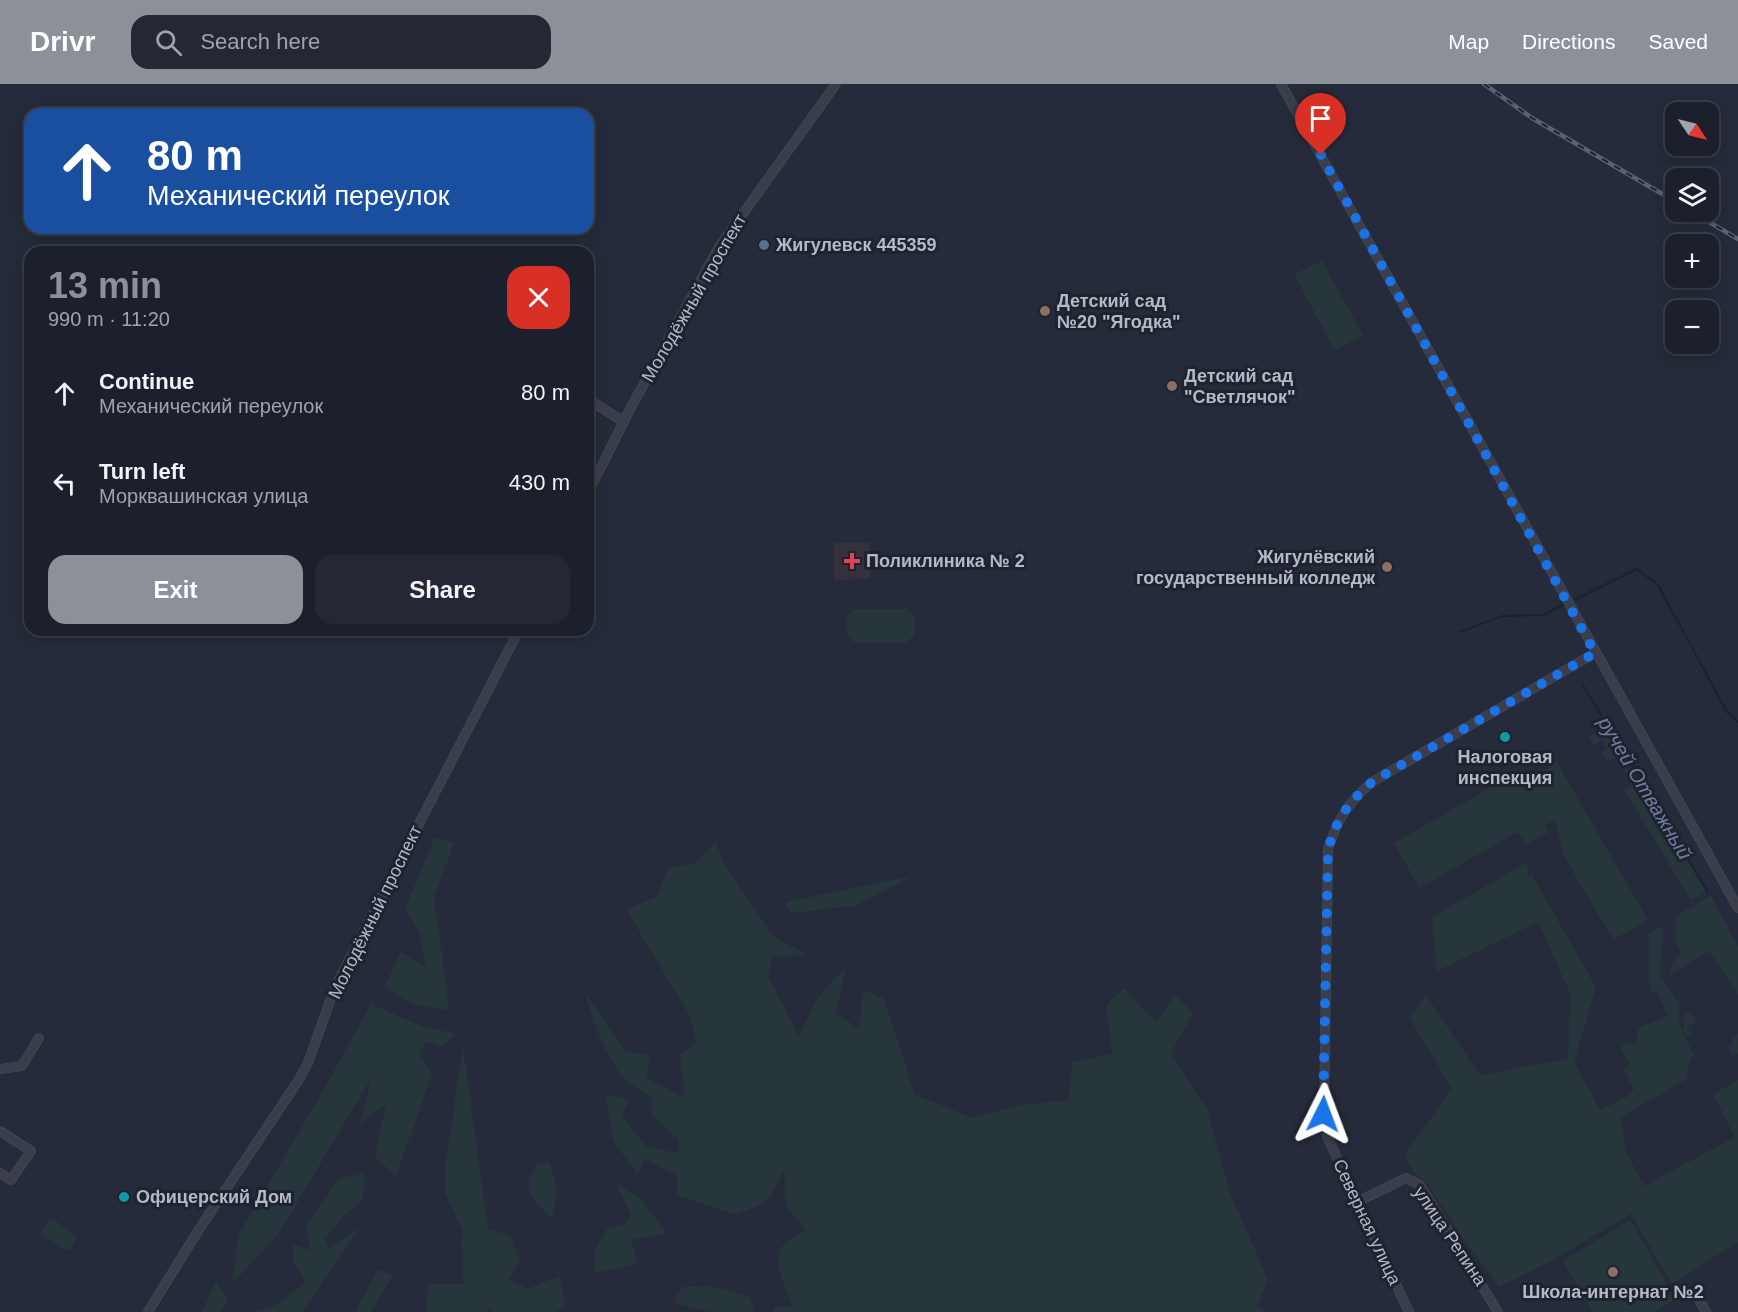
<!DOCTYPE html>
<meta charset="utf-8">
<style>
body{margin:0;font-family:Arial,sans-serif;background:#252834;color:#f1f3f6;height:100vh;display:flex;flex-direction:column;font-size:22px;white-space:nowrap}
*{box-sizing:border-box;margin:0}
p{font-size:20px;color:#a0a3a9}
.icon{flex:none;width:33px;height:33px;fill:none;stroke:currentColor;stroke-width:2;stroke-linecap:round;stroke-linejoin:round}
.map{position:relative;flex:1;overflow:hidden}
.details{position:absolute;left:24px;top:162px;width:570px;height:390px;display:flex;flex-direction:column;background:#1c202c;border-radius:18px;box-shadow:0 3px 15px #0003,0 0 0 2px #3a3e48}
.details>*{flex:none}
.guide{position:absolute;left:24px;top:24px;width:570px;height:126px;border-radius:18px;box-shadow:0 3px 15px #0003,0 0 0 2px #3a3e48;background:#1a4fa0;color:#fff;overflow:hidden}
.needle{width:39px;rotate:125deg}
.controls{position:absolute;left:1665px;top:18px;display:grid;gap:12px}
.controls a{display:grid;place-items:center;width:54px;height:54px;border-radius:12px;background:#1c202c;box-shadow:0 3px 15px #0003,0 0 0 2px #3a3e48;font-size:30px}
.pin{position:absolute;display:grid;place-items:center;width:51px;height:51px;color:#fff;margin:-62px -26px;border-radius:50% 50% 50% 0;rotate:-45deg;box-shadow:0 0 6px #0007}
.pin .icon{rotate:45deg}
.me{position:absolute;width:66px;margin:-33px;rotate:3deg;stroke-linejoin:round;filter:drop-shadow(0 0 4px #0008)}
.turn{display:flex;align-items:center;gap:21px;height:126px;padding:0 24px;font-size:27px}
.turn .icon{width:78px;height:78px;stroke-width:2.5}
.turn b{display:block;font-size:42px;line-height:51px}
.round{display:grid;place-items:center;flex:none;width:63px;height:63px;border-radius:18px;background:#252834}
.summary{display:flex;align-items:center;justify-content:space-between;height:102px;padding:0 24px}
h1{font-size:36px;font-weight:600;line-height:45px;color:#8c9099}
.cta{display:flex;gap:12px;margin-top:auto;padding:12px 24px}
.cta a{flex:1;height:69px;border-radius:18px;background:#8c9099;color:#fff;font-size:24px;font-weight:600;line-height:69px;text-align:center}
.cta a+a{background:#252834;color:#f1f3f6}
ul{padding:0;list-style:none}
li{display:flex;align-items:center;gap:18px;height:90px;padding:0 24px}
li div{flex:1}
li b{display:block;font-size:22px}
li em{font-style:normal}
header{display:flex;align-items:center;gap:36px;box-sizing:border-box;height:84px;padding:0 30px;background:#8c9099;color:#fff}
header strong{font-size:28px}
nav{display:flex;gap:33px;margin-inline-start:auto;font-size:21px}
.search{width:420px;height:54px;background:#252834;display:flex;align-items:center;gap:15px;box-sizing:border-box;padding:0 21px;border-radius:18px;color:#a0a3a9;font-size:22px}
.map>svg:first-child{display:block}
</style>
<header>
<strong>Drivr</strong>
<div class="search"><svg class="icon" aria-label="search" viewBox="0 0 24 24"><circle cx="10" cy="10" r="6"/><path d="M15 15l6 6"/></svg>Search here</div>
<nav><a>Map</a><a>Directions</a><a>Saved</a></nav>
</header>
<div class="map">
<svg width="1738" height="1228" viewBox="0 0 1738 1228">
<rect width="100%" height="100%" fill="#252b3a"/>
<path fill="#34303c" d="M870,458v37l-36,1v-37z"/>
<g fill="#27363b">
<path d="M1322,177l41,74 -28,16 -41,-77z"/>
<path d="M854,525h53l7,6v20l-7,7h-53l-7,-6v-21z"/>
<path d="M1607,642l100,165 -16,9 -67,-110 8,-5 -16,-28 -9,4 -6,-9 6,-3 -5,-9 -9,5 -4,-8z"/>
<path d="M1554,673l94,163 -35,20 -49,-84 -7,-29 -3,-6 -9,4 4,7 -23,13 -8,-13 -99,56 -25,-45 122,-70 7,10 26,-15 -3,-6z"/>
<path d="M435,753l19,6 -20,54 15,113 -33,-5 -32,-18 17,-35 25,15 -7,-35 -14,-23z"/>
<path d="M716,759l10,24 49,71 34,17 -37,1 -4,20 31,60 17,-36 30,-34 -10,47 23,16 4,-39 21,9 31,96 59,23 45,-13 49,-5 5,-38 39,-8 -6,-49 18,-17 32,35 19,-29 18,19 -22,40 37,58 20,77 40,92 -11,26 10,6h-493l-1,-5 19,-1c-6,-17 -23,-48 -7,-63 5,-5 14,-9 20,-13l-19,-25 -2,-35 -13,27 -11,8 -24,10 -59,-20 1,-19 -33,-17 -7,16 -25,-34 -8,-47 24,6 -7,15 24,32 32,6 1,-13 -28,-25 1,-17 -31,-21 -20,-36 -17,-50 42,61 24,3 -4,23 39,20 -5,-43 17,-13 -9,-29 -62,-104 30,-12 12,-29 27,-5z"/>
<path d="M1526,779l3,15 3,-3 64,112 -22,75 26,48 27,-13 7,-8 -11,-20 7,-4 -9,-15 3,-8 11,3 4,-17 29,-12 -12,-25 -5,2 -2,-20v-39l10,-7 4,3 -3,44 19,30v20l15,31 -3,3 -6,22 -64,37 -1,-1 6,36 18,34 91,-49 -22,-43 25,-14v162l-66,42 -41,-70 -76,45 -56,28 -37,-50 -37,-57 -11,-6 -9,-20 47,-65 -43,-72 17,-22 54,80 87,-16 1,2 3,-66 -33,-73 -101,49 -5,-54z"/>
<path d="M913,792l-58,30 -65,7 -5,-11z"/>
<path d="M1711,812l27,50v48l-29,-43 -41,25 7,-19 7,-3 -6,-10 -1,-28z"/>
<path d="M371,920l53,23 33,7 -17,13 -13,-6 -8,11 13,22 -36,102 -21,-19 11,-54 -26,22 12,-48 -93,156 -47,51 7,-50 81,-138z"/>
<path d="M1689,927l7,11 -9,5 4,7 -4,2 -4,-6 2,-16z"/>
<path d="M1738,948v21l-6,3 -4,-8z"/>
<path d="M463,964l25,181 23,7 8,26 -11,17 20,10 32,-13 5,30 -9,6h-65l-1,-6 -4,6h-60l2,-28h35l-1,-54 -17,-37 1,-34z"/>
<path d="M550,1078l7,29 -5,27c-20,-19 -31,-26 -16,-53z"/>
<path d="M365,1089l-2,26 -20,18 -18,22 3,9 33,-21 -59,85h-49l23,-7 30,-23 -12,-19 -2,-19 19,6 -5,-24 32,-47z"/>
<path d="M616,1099l26,17 25,34 -37,5 8,25 -43,9v-24l12,-20 17,-4 7,-9z"/>
<path d="M49,1135h4l24,17 -7,14h-4l-25,-16z"/>
<path d="M1630,1136l46,79 -22,13h-62l-29,-51z"/>
<path d="M378,1185l15,7 -22,36h-16z"/>
<path d="M216,1196l12,20 -7,12h-19z"/>
<path d="M711,1202l39,11 4,15h-43l-38,-9 9,-16z"/>
</g>
<g fill="none" stroke-linecap="round" stroke-linejoin="round">
<g stroke="#1a2137" stroke-width="2">
<path d="M1460,548l42,-16 41,-1 94,-46 21,16 69,127 11,10"/>
<path d="M1583,601l124,206"/>
</g>
<defs>
<g id="minor">
<path d="M1281,0l457,824"/>
<path d="M588,315l36,23"/>
<path d="M588,409l41,-82 90,-164 117,-163"/>
<path d="M0,985l22,-3 17,-28"/>
<path d="M0,1047l31,20 -20,29 -11,-7"/>
<path d="M1359,1117l47,-23 14,7 78,127"/>
<path d="M1697,1212l9,16"/>
<path d="M148,1228l50,-81 102,-153 8,-15 27,-76 184,-357"/>
<path d="M1409,1228l-83,-178 -2,-20 4,-265c10,-31 19,-45 44,-67l223,-129"/>
</g>
</defs>
<use href="#minor" stroke="#424753" stroke-width="10"/>
<use href="#minor" stroke="#393e4a" stroke-width="8"/>
<defs>
<g id="rail">
<path d="M1484,0l48,34 144,84"/>
<path d="M1692,128l46,27"/>
</g>
</defs>
<use href="#rail" stroke="#5b6171" stroke-width="4.5"/>
<use href="#rail" stroke="#1e232f" stroke-width="2" stroke-dasharray="7" stroke-linecap="butt"/>
</g>
<g fill="none" stroke-linecap="round" stroke-linejoin="round">
<path stroke="#1a73e8" stroke-width="10" stroke-dasharray="0 18" d="M1321,71l274,498 -223,129c-25,22 -34,35 -44,67l-5,265"/>
</g>
<circle fill="#5c6f8a" stroke="#1e232f" stroke-width="2" cx="764" cy="161" r="6"/>
<g fill="#8d6e63" stroke="#1e232f" stroke-width="2">
<circle cx="1045" cy="227" r="6"/>
<circle cx="1172" cy="302" r="6"/>
<circle cx="1387" cy="483" r="6"/>
<circle cx="1613" cy="1188" r="6"/>
</g>
<path fill="#e0444e" stroke="#1e232f" stroke-width="2" d="M849 468h6v6h6v6h-6v6h-6v-6h-6v-6h6z"/>
<g fill="#0f9aa8" stroke="#1e232f" stroke-width="2">
<circle cx="1505" cy="653" r="6"/>
<circle cx="124" cy="1113" r="6"/>
</g>
<g text-anchor="middle" stroke-width="6" stroke-linejoin="round" paint-order="stroke">
<g font-size="18" font-weight="bold" fill="#b4b9c6" stroke="#1e232f" text-anchor="start">
<text x="776" y="167">Жигулевск 445359</text>
<text x="1057" y="223">Детский сад<tspan x="1057" dy="21">№20 "Ягодка"</tspan></text>
<text x="1184" y="298">Детский сад<tspan x="1184" dy="21">"Светлячок"</tspan></text>
<text x="1375" y="479" text-anchor="end">Жигулёвский<tspan x="1375" dy="21">государственный колледж</tspan></text>
<text x="866" y="483">Поликлиника № 2</text>
<text x="1505" y="679" text-anchor="middle">Налоговая<tspan x="1505" dy="21">инспекция</tspan></text>
<text x="136" y="1119">Офицерский Дом</text>
<text x="1613" y="1214" text-anchor="middle">Школа-интернат №2</text>
</g>
<g font-size="18" fill="#b4b9c6" stroke="#1e232f">
<text transform="translate(694 214) rotate(-60)" y="6">Молодёжный проспект</text>
<text transform="translate(375 828) rotate(-64)" y="6">Молодёжный проспект</text>
<text transform="translate(1367 1138) rotate(65)" y="6">Северная улица</text>
<text transform="translate(1450 1152) rotate(56)" y="6">улица Репина</text>
</g>
<g font-size="20" font-style="italic" fill="#717ea1" stroke="#1e232f">
<text transform="translate(1645 704) rotate(59)" y="7">ручей Отважный</text>
</g>
</g>
</svg>
<div class="controls">
<a><svg class="needle" viewBox="-14 -14 28 28"><path d="M0-13l5 13h-10z" fill="#e53935"/><path d="M0 13l5-13h-10z" fill="#a0a3a9"/></svg></a>
<a><svg class="icon" aria-label="layers" viewBox="0 0 24 24"><path d="M12 4l9 5-9 5-9-5zM3 14l9 5 9-5"/></svg></a>
<a>+</a>
<a>−</a>
</div>
<div class="pin" style="left:1321px;top:71px;background:#d93025"><svg class="icon" aria-label="arrive" viewBox="0 0 24 24"><path d="M6 21V4h12l-3 4 3 4H6"/></svg></div>
<svg class="me" style="left:1323px;top:1030px" viewBox="-20 -20 40 40"><path d="M0-17L14 15 0 8-14 15z" fill="#1a73e8" stroke="#fff" stroke-width="4"/></svg>
<div class="guide">
<div class="turn"><svg class="icon" aria-label="ahead" viewBox="0 0 24 24"><path d="M12 20V5M6 11l6-6 6 6"/></svg><div><b>80 m</b>Механический переулок</div></div>
</div>
<section class="details">
<div class="summary"><div><h1>13 min</h1><p>990 m · 11:20</p></div><a class="round" style="background:#d93025;color:#fff"><svg class="icon" aria-label="close" viewBox="0 0 24 24"><path d="M6 6l12 12M18 6L6 18"/></svg></a></div>
<ul>
<li><svg class="icon" aria-label="ahead" viewBox="0 0 24 24"><path d="M12 20V5M6 11l6-6 6 6"/></svg><div><b>Continue</b><p>Механический переулок</p></div><em>80 m</em></li>
<li><svg class="icon" aria-label="left" viewBox="0 0 24 24"><path d="M17 20v-9H6M10 6l-5 5 5 5"/></svg><div><b>Turn left</b><p>Морквашинская улица</p></div><em>430 m</em></li>
</ul>
<div class="cta"><a>Exit</a><a>Share</a></div>
</section>
</div>
